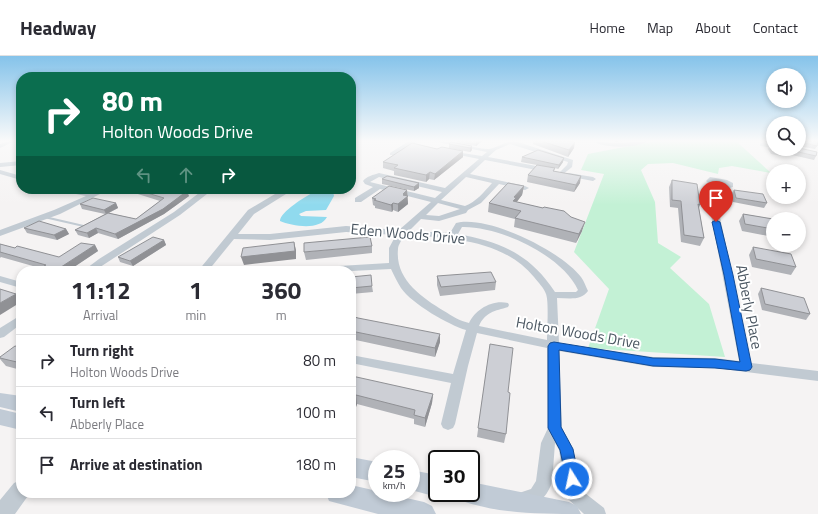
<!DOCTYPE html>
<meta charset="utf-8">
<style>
body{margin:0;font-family:"Titillium Web",sans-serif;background:#f2f2f3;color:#2b2b33;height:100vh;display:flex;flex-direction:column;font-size:15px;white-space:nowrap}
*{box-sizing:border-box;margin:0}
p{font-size:13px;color:#7c7c81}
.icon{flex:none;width:22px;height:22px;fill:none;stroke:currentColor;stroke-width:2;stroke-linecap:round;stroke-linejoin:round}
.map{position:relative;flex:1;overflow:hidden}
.details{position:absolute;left:16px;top:210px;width:340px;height:232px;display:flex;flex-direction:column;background:#fff;border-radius:16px;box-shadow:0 2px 6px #0003}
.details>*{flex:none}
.top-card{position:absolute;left:16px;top:16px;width:340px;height:122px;border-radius:16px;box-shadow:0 2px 6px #0003;background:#0b6e4f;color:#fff;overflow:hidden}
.controls{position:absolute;left:766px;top:12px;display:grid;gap:8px}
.controls a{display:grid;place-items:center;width:40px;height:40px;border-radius:50%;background:#fff;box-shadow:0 2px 6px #0003;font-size:20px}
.speed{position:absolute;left:368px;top:394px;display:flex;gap:8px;font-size:20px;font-weight:700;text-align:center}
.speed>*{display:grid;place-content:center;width:52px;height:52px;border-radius:50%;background:#fff;box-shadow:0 2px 6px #0003;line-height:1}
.speed small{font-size:10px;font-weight:400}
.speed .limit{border:2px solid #111;border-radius:6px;background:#fff;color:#111}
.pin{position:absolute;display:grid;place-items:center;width:34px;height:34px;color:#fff;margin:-41px -17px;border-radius:50% 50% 50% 0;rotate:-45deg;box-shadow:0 0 4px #0007}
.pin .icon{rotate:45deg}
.me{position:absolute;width:44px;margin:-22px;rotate:350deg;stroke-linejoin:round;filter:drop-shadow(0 0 3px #0008)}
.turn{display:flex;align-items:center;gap:14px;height:84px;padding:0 20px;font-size:18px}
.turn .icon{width:52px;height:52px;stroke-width:2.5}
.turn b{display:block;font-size:28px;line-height:34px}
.lanes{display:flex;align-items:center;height:38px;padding:0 20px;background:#0003;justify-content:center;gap:20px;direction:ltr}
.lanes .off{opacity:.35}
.eta{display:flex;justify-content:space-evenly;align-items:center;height:68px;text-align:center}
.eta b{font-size:24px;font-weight:700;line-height:28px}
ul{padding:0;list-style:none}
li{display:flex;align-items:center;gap:12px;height:52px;padding:0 20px;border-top:1px solid #e1e1e2}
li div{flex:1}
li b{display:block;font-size:15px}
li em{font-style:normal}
header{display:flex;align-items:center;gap:24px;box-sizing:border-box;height:56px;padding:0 20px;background:#fff;border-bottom:1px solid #e1e1e2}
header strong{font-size:19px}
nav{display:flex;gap:22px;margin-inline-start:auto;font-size:14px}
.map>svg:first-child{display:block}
</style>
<header>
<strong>Headway</strong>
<nav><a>Home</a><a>Map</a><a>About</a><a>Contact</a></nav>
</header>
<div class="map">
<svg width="818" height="458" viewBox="0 0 818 458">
<rect width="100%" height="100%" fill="#f5f3f3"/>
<path fill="#c3f1d5" d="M655,85h81l35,32 -39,-7 -13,2 -1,6 -45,-11 -25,1 -7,6 14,32 3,41 23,14 -11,11 39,36 16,53 -137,-9 21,-59 -35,-37 30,-78 -23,-4 7,-16z"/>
<path fill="#90daee" d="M331,135h2l1,5 -8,14 -20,1 -7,3 2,2 26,1c-7,14 -35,9 -47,4 0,-9 26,-25 34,-29 5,-2 12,-1 17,-1z"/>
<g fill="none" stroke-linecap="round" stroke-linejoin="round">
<path fill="#c1cad2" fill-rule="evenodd" d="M44,160h1l43,10 2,1 -2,1 -44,-10z"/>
<g fill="#c1cad2" fill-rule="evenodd">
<path d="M8,85h7l-15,7v-4z"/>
<path d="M409,85h7l-1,2 13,4 -3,2 -14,-4 -17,10h-4v-2z"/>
<path d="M432,85c19,-2 37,7 56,8 8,0 17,-8 27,-8l58,19 -1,7 -10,8 -3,-2 8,-8 1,-3 -58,-18 -14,6 -8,7 59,11 3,2 -3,2 -62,-12 -15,14 55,12 4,2 -4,2 -26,-6 -18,19 -13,7 -2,3 -27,8 -18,-2 -12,12 41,2 6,-10c33,-8 105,28 125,54 3,4 5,10 7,14 -7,10 -19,7 -31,7l2,45 94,14 62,1 24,3 -33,-172 4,-4 -4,-4 4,-4 17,3 6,3v4l-8,2 -10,-1 -1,1 37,174 67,8v10l-103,-13 -62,-1 -94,-16 3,77 11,21 8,41 23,18 2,6h-22l-16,-15 -2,-5 -7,-44 -4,-7 -3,40c-8,18 -12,19 -30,25l-6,-2 -2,-6 2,-6 15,-5 5,-8 5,-38 7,-15 -1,-80 -70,-15 -9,33 -13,58 -2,4 -5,2 -5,-2 -2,-4 10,-41 -100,-20v-8l102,19 13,-44c-17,-5 -54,-26 -65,-42 -4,-6 -7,-13 -10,-19l-40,2h-51l5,-3 84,-5v-15l7,-13 -50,-3 -76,8 -36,-1 -26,32h-10l50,-61 27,-16 -10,-1 -58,1 -27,21 -86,56h-11l16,-12 75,-47 25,-19 -14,-4h81l16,2 3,-2h9l-40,25 -16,20h32l76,-8 53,4 32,-28 -51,-13 -19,13h-6v-4l18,-11 -8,-3 -2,-3c4,-5 10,-6 16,-8l66,15 34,-29 -30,-6v-2l33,5 5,-4zM379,121l63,15 -7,6 -65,-16zM466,121l26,6c-8,9 -16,19 -27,23l-24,-6zM713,125l10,2 2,2 -6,-1zM438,147l22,6 -21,7 -13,-1zM462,171c37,-1 100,28 116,63l-2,2h-21c-25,-38 -54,-50 -97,-58zM404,179c46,3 98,4 130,42 4,5 10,11 12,17 3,8 1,36 1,46l-68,-14c6,-14 16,-15 29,-19l1,-2 -1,-2c-16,-4 -33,7 -39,20 -9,-2 -17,-7 -25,-12 -23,-14 -49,-32 -46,-62 0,-4 4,-9 6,-14z"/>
<path d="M593,85l22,2 34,-2c-11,7 -45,8 -56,0z"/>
<path d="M762,87l11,1v4l-13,-2v-2z"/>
<path d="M21,105v4l-21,2v-4z"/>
<path d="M0,114l21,6v4l-21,-6z"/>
<path d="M569,117l24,4 3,2 -3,2 -26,-5 -1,-1z"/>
<path d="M76,133h8l-1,2c11,2 16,-2 27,-2l-50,25 -60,22v-6l54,-20 32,-14 -10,-2z"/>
<path d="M0,220l21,6v6l-21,-6z"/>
<path d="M21,259v9l-17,13 -4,1v-10z"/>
</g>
<path fill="#c1cad2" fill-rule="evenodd" d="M21,424v13h9l-15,21h-15v-14l14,-17z"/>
<g fill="#c1cbd6" fill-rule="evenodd">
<path d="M0,337l21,3v16l-21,-5z"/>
<path d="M0,353l21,5v16l-21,-5z"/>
<path d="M351,401l26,5v20l-26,-5z"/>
<path d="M411,414l26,5v18h8l-8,4 -26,-7z"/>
<path d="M471,426l98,20 8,4 4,8c-41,0 -80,0 -119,-13l-3,-8h12z"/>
<path d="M351,429l26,6v2h7l40,9 8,4 4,8h-58l-49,-13 -3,-8h25z"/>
</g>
</g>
<g fill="#b0b2b7">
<path d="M457,85h25l-6,5 -19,-4z"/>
<path d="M533,85h36l5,7 -6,9 -35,-13z"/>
<path d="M613,85h15l-13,1z"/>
<path d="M764,85h9v2l-8,-1z"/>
<path d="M799,85l18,5 -2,3 -16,-3z"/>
<path d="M449,88l23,2v4l-2,2 -21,-4z"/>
<path d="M770,89l15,6 -2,5 -12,-2 -3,-5z"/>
<path d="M437,93l26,2v6l-29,23 -5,-1 -3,3 -32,-7v-4l-11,-3v-6z"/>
<path d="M793,93h6l17,7 -2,4 -22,-5z"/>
<path d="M522,101l41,5 -5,7 -3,-1 -1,3 26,12 -6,9 -47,-10 1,-7 25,-7 -32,-6z"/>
<path d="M382,123l37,4v5l-5,3 -32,-7z"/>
<path d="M672,124l28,25 -1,3 5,30 -4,8 -19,-4 -3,-34 -8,-1 -1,-20z"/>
<path d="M524,130l-2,9 -6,7 27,6 39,23 -6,12 -62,-16 1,-8 -27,-7 1,-9z"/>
<path d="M122,133h40l27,7 -25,18 -46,25 -20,-6 -9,5 -11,-3 -3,-5 30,-16 -23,-5 -2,-5 36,-1 2,5 -9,5 27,6 24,-18z"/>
<path d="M407,134l1,14 -10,8 -5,-2 -1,2 -17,-4v-2l-2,-1 -1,-7z"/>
<path d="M734,134l33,13 -3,5 -31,-6 -2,-8z"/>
<path d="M743,158l30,5v18l-31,-6 -3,-10z"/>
<path d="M24,172l42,1 3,5 -12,6 -30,-7z"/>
<path d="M164,184l2,5 -33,21 -13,-4 -2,-5z"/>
<path d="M0,188l15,4 44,9 36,-12 3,6 -30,20h-21v-1l-46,-13 -1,1z"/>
<path d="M372,190v7l-66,7 -2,-8z"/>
<path d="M753,191l43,20 -5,8 -39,-8 -3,-12z"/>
<path d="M437,220l59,6 -1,8 -55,6 -3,-11z"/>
<path d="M351,221l21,9 1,6 -22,2z"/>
<path d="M761,232l49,26 -4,6 -44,-10 -4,-16z"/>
<path d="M351,260l89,26 -5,15 -84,-18z"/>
<path d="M490,288l18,48 -2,42 -2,9 -27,-6z"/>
<path d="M21,291v23l-15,-4 -6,-7v-2z"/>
<path d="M351,321l82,17 -1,9 -7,24 -11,-3v-5l-57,-15 -2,6 -4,-1z"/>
</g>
<g fill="#909195">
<path d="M476,85h6l-6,5z"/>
<path d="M575,86l-1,6 -6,9 1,-7z"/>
<path d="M472,90v4l-2,2v-4z"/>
<path d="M463,95v6l-29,23 1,-6z"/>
<path d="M564,102l-1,4 -5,7 1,-4z"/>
<path d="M430,116l-1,7 -3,3v-7z"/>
<path d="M581,120l-1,7 -6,9 2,-7z"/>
<path d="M419,127v5l-5,3v-4z"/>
<path d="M524,130l-2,9 -6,8 -2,-2v-4z"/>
<path d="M407,134l1,14 -10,8v-8l5,-10z"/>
<path d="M187,135l2,5 -25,18 -46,25 -3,-5z"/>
<path d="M116,147l2,5 -12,6 -2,-4z"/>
<path d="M393,147v7l-1,2 -1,-7z"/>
<path d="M585,166l-3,9 -6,12 3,-9z"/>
<path d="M96,172l2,5 -9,5 -2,-5z"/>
<path d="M66,173l3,5 -12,6 -3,-5z"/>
<path d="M164,184l2,5 -33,21 -3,-5z"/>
<path d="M294,186l2,8v9l-52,6 -3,-8z"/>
<path d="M95,189l3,6 -30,20h-9l-1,-2z"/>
<path d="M16,238l5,8 -21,13v-12z"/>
<path d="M440,278v8l-5,15v-9z"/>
<path d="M433,338l-1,9 -7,24v-9z"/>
<path d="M356,339l1,9 -2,6 -1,-9z"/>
</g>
<g fill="#cdcfd5" stroke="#909195">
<path d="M541,85h28l6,1 -6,8z"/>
<path d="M799,85h19l-1,5 -16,-4 -2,1z"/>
<path d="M451,86l21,4 -2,2 -21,-4z"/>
<path d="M412,87l25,6 5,-2 21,4 -28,23 -5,-2 -4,3 -32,-7 4,-3 -15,-3z"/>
<path d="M770,89h3v4h11l1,2 -12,-1z"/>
<path d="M799,92l18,4 -1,4 -22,-5v-2h5z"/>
<path d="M538,94l26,8 -5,7 -37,-8z"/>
<path d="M537,109l18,3 -2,3 28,5 -5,9 -48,-10z"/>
<path d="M387,120l32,7 -5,4 -32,-8z"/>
<path d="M672,124l25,4 3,21 -2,-1 6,34 -20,-3 -3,-34 -9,-1z"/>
<path d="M508,127l16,3 -10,11 2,1 -3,3 30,7 1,-1 20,4 7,6 14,5 -6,12 -64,-16 6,-7 -32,-8z"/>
<path d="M389,130l18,4 -4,4h2l-2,1 5,1 -10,8 -5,-1 -2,2 -17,-5 2,-1 -4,-1z"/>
<path d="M134,133h28l10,3 3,-2 12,1 -24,18 -48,25 -19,-6 -9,5 -12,-3 33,-17 28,6 28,-21z"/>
<path d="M734,134l29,4 4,9 -31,-5z"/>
<path d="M93,142l23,5 -12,7 -24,-6z"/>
<path d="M743,158l30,5v10l-28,-5z"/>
<path d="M39,165l27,8 -12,6 -30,-7z"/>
<path d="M153,181l11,3 -34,21 -12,-4z"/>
<path d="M370,181l2,9 -68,6v-9z"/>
<path d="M294,186l1,9 -54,6 2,-9z"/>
<path d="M81,187l14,2 -37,24 -14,-3 2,-1 -46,-13v-8l15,4 2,-2 42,11z"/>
<path d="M753,191l38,7 5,13 -40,-8z"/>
<path d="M90,211l18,2 2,-2 41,4h-66z"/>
<path d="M491,216l5,10 -55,5 -4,-11z"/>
<path d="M371,219l1,11 -21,2v-11z"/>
<path d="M761,232l43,10 6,16 -45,-10z"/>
<path d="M0,233l16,5 -16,9z"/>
<path d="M351,260l7,2 82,16 -5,14 -84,-17z"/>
<path d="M490,288l23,4 -5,44 2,1 -4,41 -28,-6z"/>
<path d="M15,290l6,1v16l-21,-5v-1z"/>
<path d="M352,320l81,18 -8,24 -11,-3 1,-5 -59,-15 -2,6 -3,-1v-23z"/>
</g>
<linearGradient id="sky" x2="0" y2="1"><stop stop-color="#85c3ea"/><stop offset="0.57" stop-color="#fafafa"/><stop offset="1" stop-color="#fafafa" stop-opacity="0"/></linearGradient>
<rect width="818" height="149" fill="url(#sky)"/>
<path fill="#1a73e8" stroke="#114b97" d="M716,164l4,2 13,53 19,92 -2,3 -4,1 -31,-3 -62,-2 -94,-16 2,77 12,22 6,30 -2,4 -5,2 -5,-2 -7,-33 -12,-22v-82l2,-3 4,-1 99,16 62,1 25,3 -16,-87 -12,-53z"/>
<g text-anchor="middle" stroke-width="4" stroke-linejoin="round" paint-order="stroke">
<g font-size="15" fill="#4a5661" stroke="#fff">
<text transform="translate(408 178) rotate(5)" y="5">Eden Woods Drive</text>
<text transform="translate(749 251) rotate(79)" y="5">Abberly Place</text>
<text transform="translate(578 277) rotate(10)" y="5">Holton Woods Drive</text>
</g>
</g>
</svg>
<div class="controls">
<a><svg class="icon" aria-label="sound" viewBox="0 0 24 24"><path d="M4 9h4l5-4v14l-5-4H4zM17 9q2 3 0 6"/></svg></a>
<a><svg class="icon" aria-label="search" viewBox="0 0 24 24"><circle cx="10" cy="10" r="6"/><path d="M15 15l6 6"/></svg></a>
<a>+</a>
<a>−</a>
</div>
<div class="speed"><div>25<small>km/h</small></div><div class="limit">30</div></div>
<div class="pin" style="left:716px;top:166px;background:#d93025"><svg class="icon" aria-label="arrive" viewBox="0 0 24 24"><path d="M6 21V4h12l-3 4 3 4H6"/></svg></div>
<svg class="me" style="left:572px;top:423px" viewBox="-20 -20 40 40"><circle r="17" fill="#1a73e8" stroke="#fff" stroke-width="3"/><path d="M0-11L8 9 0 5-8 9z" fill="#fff"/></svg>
<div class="top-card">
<div class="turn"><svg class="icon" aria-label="right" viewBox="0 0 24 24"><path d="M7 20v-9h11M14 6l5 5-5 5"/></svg><div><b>80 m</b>Holton Woods Drive</div></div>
<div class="lanes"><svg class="icon off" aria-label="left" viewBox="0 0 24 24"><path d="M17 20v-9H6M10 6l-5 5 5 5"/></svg><svg class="icon off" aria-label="ahead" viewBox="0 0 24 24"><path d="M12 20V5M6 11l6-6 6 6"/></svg><svg class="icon" aria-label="right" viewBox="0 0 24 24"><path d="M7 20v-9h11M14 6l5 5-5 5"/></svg></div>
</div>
<section class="details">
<div class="eta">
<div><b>11:12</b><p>Arrival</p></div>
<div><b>1</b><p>min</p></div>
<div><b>360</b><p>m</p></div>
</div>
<ul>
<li><svg class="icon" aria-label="right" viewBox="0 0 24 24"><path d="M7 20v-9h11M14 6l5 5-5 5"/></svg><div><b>Turn right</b><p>Holton Woods Drive</p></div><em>80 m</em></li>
<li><svg class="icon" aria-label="left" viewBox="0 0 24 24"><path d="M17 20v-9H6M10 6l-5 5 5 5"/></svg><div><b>Turn left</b><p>Abberly Place</p></div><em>100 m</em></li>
<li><svg class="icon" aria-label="arrive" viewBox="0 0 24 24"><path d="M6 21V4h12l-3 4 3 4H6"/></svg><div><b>Arrive at destination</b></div><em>180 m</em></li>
</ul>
</section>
</div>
